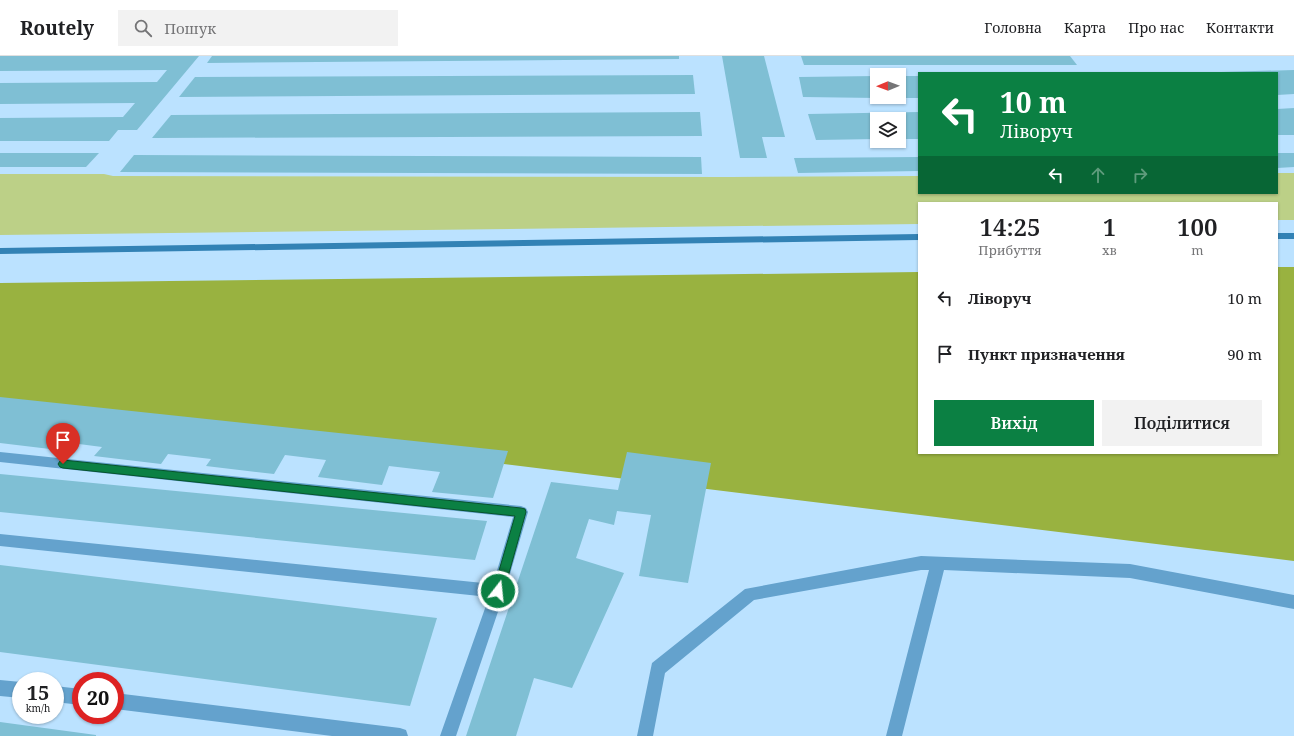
<!DOCTYPE html>
<html lang="uk">
<meta charset="utf-8">
<style>
body{margin:0;font-family:"Noto Serif",serif;background:#f2f2f2;color:#202124;height:100vh;display:flex;flex-direction:column;font-size:15px;white-space:nowrap}
*{box-sizing:border-box;margin:0}
p{font-size:13px;color:#757577}
.icon{flex:none;width:22px;height:22px;fill:none;stroke:currentColor;stroke-width:2;stroke-linecap:round;stroke-linejoin:round}
.map{position:relative;flex:1;overflow:hidden}
.drawer{position:absolute;left:918px;top:146px;width:360px;height:252px;display:flex;flex-direction:column;background:#fff;border-radius:0px;box-shadow:0 1px 3px #0004}
.drawer>*{flex:none}
.hud{position:absolute;left:918px;top:16px;width:360px;height:122px;border-radius:0px;box-shadow:0 1px 3px #0004;background:#0b8043;color:#fff;overflow:hidden}
.needle{width:26px;rotate:269deg}
.buttons{position:absolute;left:870px;top:12px;display:grid;gap:8px}
.buttons a{display:grid;place-items:center;width:36px;height:36px;border-radius:0px;background:#fff;box-shadow:0 1px 3px #0004;font-size:20px}
.speed{position:absolute;left:12px;top:616px;display:flex;gap:8px;font-size:20px;font-weight:700;text-align:center}
.speed>*{display:grid;place-content:center;width:52px;height:52px;border-radius:50%;background:#fff;box-shadow:0 1px 3px #0004;line-height:1}
.speed small{font-size:10px;font-weight:400}
.speed .limit{border:6px solid #d22;background:#fff;color:#111}
.pin{position:absolute;display:grid;place-items:center;width:34px;height:34px;color:#fff;margin:-41px -17px;border-radius:50% 50% 50% 0;rotate:-45deg;box-shadow:0 0 4px #0007}
.pin .icon{rotate:45deg}
.me{position:absolute;width:44px;margin:-22px;rotate:16deg;stroke-linejoin:round;filter:drop-shadow(0 0 3px #0008)}
.turn{display:flex;align-items:center;gap:14px;height:84px;padding:0 16px;font-size:18px}
.turn .icon{width:52px;height:52px;stroke-width:2.5}
.turn b{display:block;font-size:28px;line-height:34px}
.lanes{display:flex;align-items:center;height:38px;padding:0 16px;background:#0003;justify-content:center;gap:20px;direction:ltr}
.lanes .off{opacity:.35}
.eta{display:flex;justify-content:space-evenly;align-items:center;height:68px;text-align:center}
.eta b{font-size:24px;font-weight:600;line-height:28px}
.action{display:flex;gap:8px;margin-top:auto;padding:8px 16px}
.action a{flex:1;height:46px;border-radius:0px;background:#0b8043;color:#fff;font-size:16px;font-weight:600;line-height:46px;text-align:center}
.action a+a{background:#f2f2f2;color:#202124}
ul{padding:0;list-style:none}
li{display:flex;align-items:center;gap:12px;height:56px;padding:0 16px}
li div{flex:1}
li b{display:block;font-size:15px}
li em{font-style:normal}
header{display:flex;align-items:center;gap:24px;box-sizing:border-box;height:56px;padding:0 20px;background:#fff;border-bottom:1px solid #e0e0e0}
header strong{font-size:19px}
nav{display:flex;gap:22px;margin-inline-start:auto;font-size:14px}
.search{width:280px;height:36px;background:#f2f2f2;display:flex;align-items:center;gap:10px;box-sizing:border-box;padding:0 14px;border-radius:0px;color:#757577;font-size:15px}
.map>svg:first-child{display:block}
</style>
<header>
<strong>Routely</strong>
<div class="search"><svg class="icon" aria-label="search" viewBox="0 0 24 24"><circle cx="10" cy="10" r="6"/><path d="M15 15l6 6"/></svg>Пошук</div>
<nav><a>Головна</a><a>Карта</a><a>Про нас</a><a>Контакти</a></nav>
</header>
<div class="map">
<svg width="1294" height="680" viewBox="0 0 1294 680">
<rect width="100%" height="100%" fill="#bbe2ff"/>
<path fill="#bcd087" d="M1277,117h17v47h-17v-17h-358v21l-919,11v-61h104l9,2 618,1 188,-1v17h358z"/>
<path fill="#99b240" d="M1277,211h17v294l-1294,-159v-119l919,-11v181h358z"/>
<g fill="#7fbfd4">
<path d="M0,0h199l-62,74h-19l-9,11h-109v-23l123,-1 12,-14 -135,1v-21l157,-1 10,-12 -167,1z"/>
<path d="M212,0h467v3l-472,4z"/>
<path d="M722,0h42l21,81h-23l5,21h-27z"/>
<path d="M801,0h269l7,9h-273z"/>
<path d="M1294,14v24l-17,1v-22h-56v-1z"/>
<path d="M693,19l2,19 -516,3 16,-20z"/>
<path d="M877,20v22l-74,-1 -4,-20z"/>
<rect x="899" y="20" width="20" height="22"/>
<path d="M1294,52v27h-17v-26z"/>
<path d="M700,56l2,24 -550,2 19,-23z"/>
<path d="M919,56v27h-20v-20h-22v20l-61,1 -8,-26z"/>
<path d="M0,97h99l-13,14h-86z"/>
<path d="M1277,97h17v14l-17,1z"/>
<path d="M134,99l567,2 1,17 -582,-2z"/>
<path d="M919,101v14l-121,2 -4,-15z"/>
<path d="M0,341l508,54 -15,47 -61,-6 8,-20 -51,-6 -7,19 -64,-8 8,-17 -41,-5 -11,19 -68,-8 5,-7 -43,-5 -7,10 -67,-8 8,-9 -46,-6 -6,8 -50,-6z"/>
<path d="M627,396l84,11 -23,120 -49,-7 12,-61 -34,-4 -3,14 -25,-6 -13,39 48,15 -52,115 -38,-10 -18,58h-50l85,-254 67,8z"/>
<path d="M0,418l487,47 -12,39 -475,-48z"/>
<path d="M0,509l437,53 -27,88 -410,-54z"/>
<path d="M0,666l96,13v1h-96z"/>
</g>
<g fill="none" stroke-linecap="round" stroke-linejoin="round">
<g fill="#64a2cd" fill-rule="evenodd">
<path d="M0,396l521,54 5,2 2,4 -23,79 -49,145h-16l49,-139 -489,-51v-12l493,50 20,-67 -513,-55z"/>
<path d="M921,500l209,8 164,31v14l-164,-31 -186,-8 -42,166h-16l43,-166h-8l-167,30 -89,73 -12,63h-16l15,-73 93,-74z"/>
<path d="M0,624l21,2v16l-21,-2z"/>
<path d="M55,630l26,3v16l-26,-3z"/>
<path d="M115,637l285,35 6,2 2,6h-76l-217,-27z"/>
</g>
<g fill="#3282b5" fill-rule="evenodd">
<rect x="1277" y="177" width="17" height="6"/>
<path d="M919,178v6l-919,14v-6z"/>
</g>
</g>
<path fill="#0b8043" stroke="#07532c" d="M63,404l458,48 4,1 1,3 -22,79 -2,4 -4,1 -4,-1 -1,-4 22,-75 -452,-48 -3,-1 -2,-3 2,-3z"/>
</svg>
<div class="buttons">
<a><svg class="needle" viewBox="-14 -14 28 28"><path d="M0-13l5 13h-10z" fill="#e53935"/><path d="M0 13l5-13h-10z" fill="#757577"/></svg></a>
<a><svg class="icon" aria-label="layers" viewBox="0 0 24 24"><path d="M12 4l9 5-9 5-9-5zM3 14l9 5 9-5"/></svg></a>
</div>
<div class="speed"><div>15<small>km/h</small></div><div class="limit">20</div></div>
<div class="pin" style="left:63px;top:408px;background:#d93025"><svg class="icon" aria-label="arrive" viewBox="0 0 24 24"><path d="M6 21V4h12l-3 4 3 4H6"/></svg></div>
<svg class="me" style="left:498px;top:535px" viewBox="-20 -20 40 40"><circle r="17" fill="#0b8043" stroke="#fff" stroke-width="3"/><path d="M0-11L8 9 0 5-8 9z" fill="#fff"/></svg>
<div class="hud">
<div class="turn"><svg class="icon" aria-label="left" viewBox="0 0 24 24"><path d="M17 20v-9H6M10 6l-5 5 5 5"/></svg><div><b>10 m</b>Ліворуч</div></div>
<div class="lanes"><svg class="icon" aria-label="left" viewBox="0 0 24 24"><path d="M17 20v-9H6M10 6l-5 5 5 5"/></svg><svg class="icon off" aria-label="ahead" viewBox="0 0 24 24"><path d="M12 20V5M6 11l6-6 6 6"/></svg><svg class="icon off" aria-label="right" viewBox="0 0 24 24"><path d="M7 20v-9h11M14 6l5 5-5 5"/></svg></div>
</div>
<section class="drawer">
<div class="eta">
<div><b>14:25</b><p>Прибуття</p></div>
<div><b>1</b><p>хв</p></div>
<div><b>100</b><p>m</p></div>
</div>
<ul>
<li><svg class="icon" aria-label="left" viewBox="0 0 24 24"><path d="M17 20v-9H6M10 6l-5 5 5 5"/></svg><div><b>Ліворуч</b></div><em>10 m</em></li>
<li><svg class="icon" aria-label="arrive" viewBox="0 0 24 24"><path d="M6 21V4h12l-3 4 3 4H6"/></svg><div><b>Пункт призначення</b></div><em>90 m</em></li>
</ul>
<div class="action"><a>Вихід</a><a>Поділитися</a></div>
</section>
</div>
